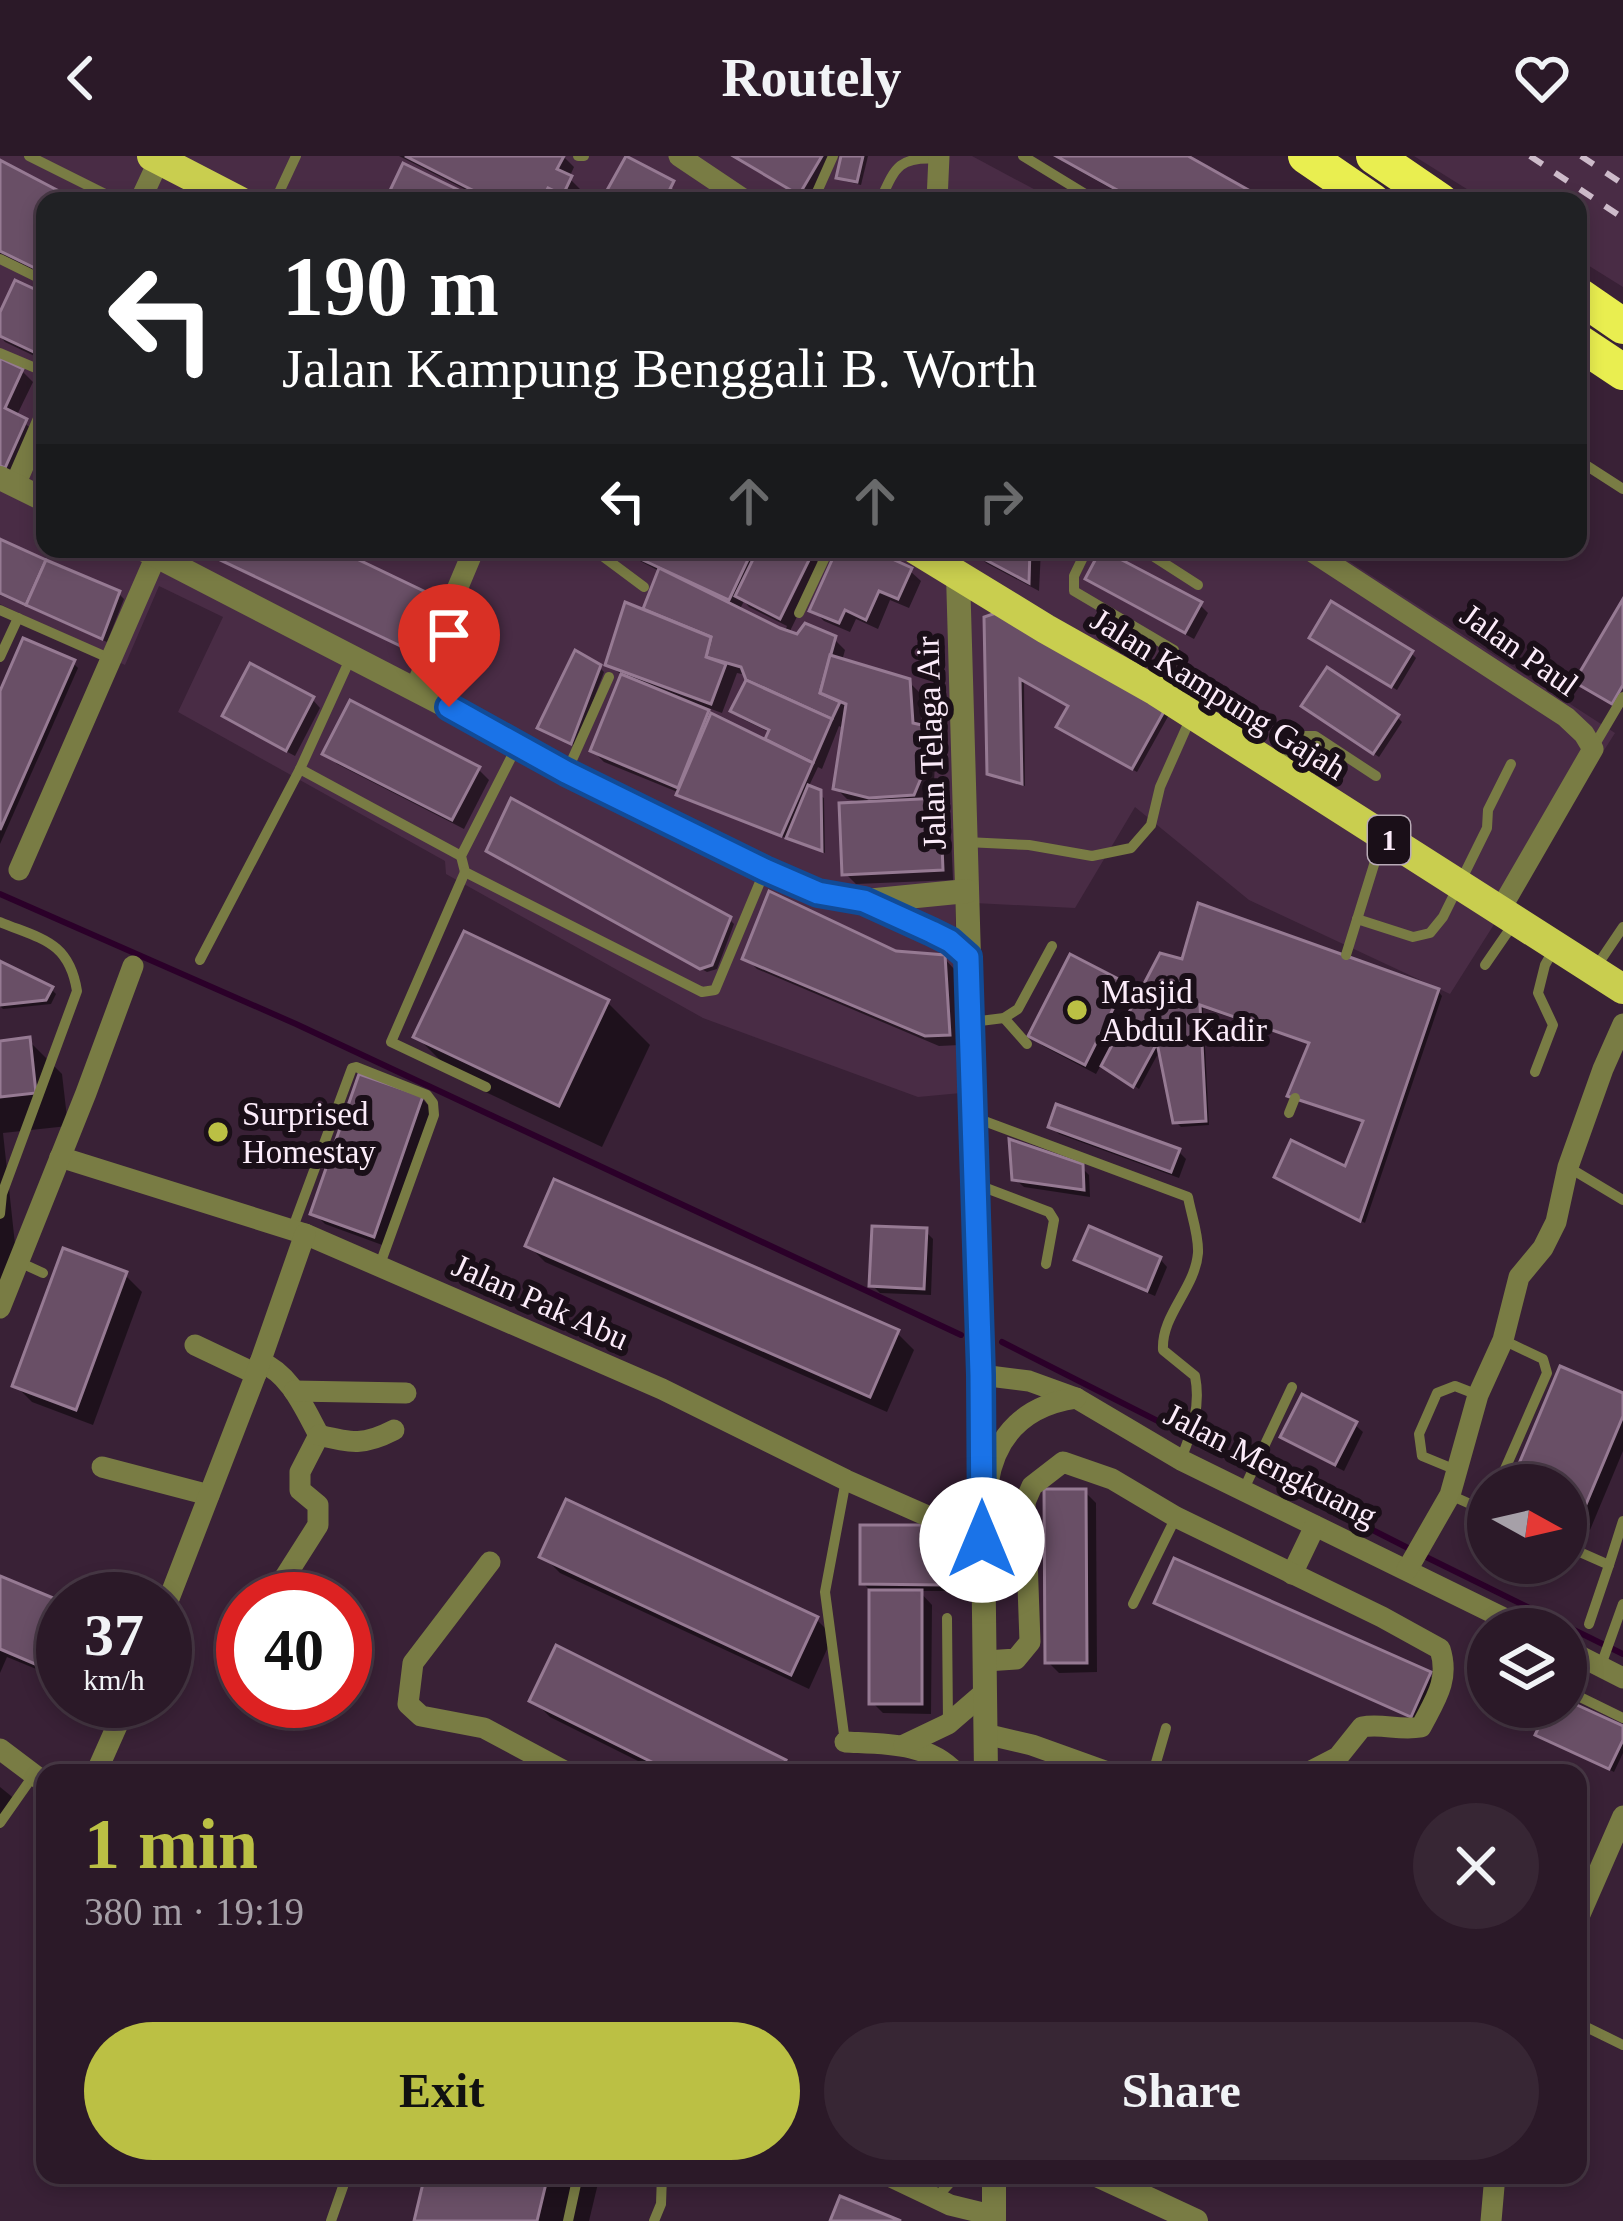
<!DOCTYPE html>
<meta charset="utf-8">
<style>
body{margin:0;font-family:Georgia,serif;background:#372634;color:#f1f3f6;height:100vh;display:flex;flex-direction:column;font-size:45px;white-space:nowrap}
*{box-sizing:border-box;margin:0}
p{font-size:39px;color:#a6a0a8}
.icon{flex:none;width:66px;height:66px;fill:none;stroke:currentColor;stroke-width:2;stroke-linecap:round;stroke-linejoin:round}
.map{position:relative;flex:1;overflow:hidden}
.side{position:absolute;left:36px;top:1608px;width:1551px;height:420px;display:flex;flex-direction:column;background:#2b1928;border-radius:24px;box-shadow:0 6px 18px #0003,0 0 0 3px #473845}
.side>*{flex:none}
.banner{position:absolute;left:36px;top:36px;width:1551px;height:366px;border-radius:24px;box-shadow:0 6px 18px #0003,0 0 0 3px #473845;background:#202124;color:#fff;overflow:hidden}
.needle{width:78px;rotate:98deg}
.tools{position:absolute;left:1467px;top:1308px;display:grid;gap:24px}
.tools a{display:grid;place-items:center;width:120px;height:120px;border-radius:50%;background:#2b1928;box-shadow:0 6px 18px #0003,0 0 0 3px #473845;font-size:60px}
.speed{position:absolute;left:36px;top:1416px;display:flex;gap:24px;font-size:60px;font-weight:700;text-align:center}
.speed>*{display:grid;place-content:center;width:156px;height:156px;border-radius:50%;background:#2b1928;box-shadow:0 6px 18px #0003,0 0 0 3px #473845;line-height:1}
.speed small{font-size:30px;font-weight:400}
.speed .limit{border:18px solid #d22;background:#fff;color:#111}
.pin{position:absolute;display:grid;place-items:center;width:102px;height:102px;color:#fff;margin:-123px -51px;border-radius:50% 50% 50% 0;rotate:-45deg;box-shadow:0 0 12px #0007}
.pin .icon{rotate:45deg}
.me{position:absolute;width:132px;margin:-66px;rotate:0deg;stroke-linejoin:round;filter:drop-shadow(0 0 9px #0008)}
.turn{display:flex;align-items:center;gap:42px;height:252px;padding:0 48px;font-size:54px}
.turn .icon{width:156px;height:156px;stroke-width:2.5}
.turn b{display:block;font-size:84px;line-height:102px}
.lanes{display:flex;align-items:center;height:114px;padding:0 48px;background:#0003;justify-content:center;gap:60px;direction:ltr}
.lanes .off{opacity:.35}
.round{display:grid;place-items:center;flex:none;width:126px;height:126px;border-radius:63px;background:#372634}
.overview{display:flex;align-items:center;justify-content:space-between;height:204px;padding:0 48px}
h1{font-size:72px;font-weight:700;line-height:90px;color:#bbc044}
.button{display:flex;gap:24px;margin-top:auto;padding:24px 48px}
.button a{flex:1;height:138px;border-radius:72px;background:#bbc044;color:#111;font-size:48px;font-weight:700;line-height:138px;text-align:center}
.button a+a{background:#372634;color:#f1f3f6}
header{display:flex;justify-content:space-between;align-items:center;height:156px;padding:0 48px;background:#2b1928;font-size:54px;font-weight:700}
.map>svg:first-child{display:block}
</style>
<header><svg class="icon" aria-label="back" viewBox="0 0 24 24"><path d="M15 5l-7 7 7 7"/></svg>Routely<svg class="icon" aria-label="heart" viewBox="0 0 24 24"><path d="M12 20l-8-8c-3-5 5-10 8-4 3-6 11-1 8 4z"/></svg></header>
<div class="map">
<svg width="1623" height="2065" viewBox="0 0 1623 2065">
<rect width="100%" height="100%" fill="#392136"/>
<g fill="#492c45">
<path d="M0,0h972l84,45h-1011v348h1285l285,184 -165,261 -201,-94 -114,-93 -60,101 -120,-6 6,191 -43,4 -215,-79 -257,-144 -1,-13 -267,-149 45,-95 -64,-31 -34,79 -125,-61z"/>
<path d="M1414,0h209v131l-45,-28v-58h-92z"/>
</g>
<g fill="#0007" fill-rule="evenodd">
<path d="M399,0h164l11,11 -5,11 12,12 -6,11 -16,-5 -2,5h-69z"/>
<path d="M730,0h104l-22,45h-5z"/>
<path d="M844,0h24l-7,29 -17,-4 -4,-4z"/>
<path d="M1053,0h129l80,45h-129z"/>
<path d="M0,7l72,38h-27v75l-45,-22z"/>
<path d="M45,142v63l-40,-19 -5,-6v-17z"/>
<path d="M0,205l22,10 11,11 -17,35 20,15 -20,45 -16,-8z"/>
<path d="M0,387l119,51 5,5 -17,43 -107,-47z"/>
<path d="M222,393h107l108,54 -23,49 -191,-91z"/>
<path d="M617,393h183l11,6 11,11 -33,67 9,4 36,2 11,11 -3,11 67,21 11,11 2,35 14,12 -2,43 -8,19 13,-1 11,11 3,68 -97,4 -11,-11 20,-70 -18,-4 -11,-11 9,-59 -6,-3 -17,43 -4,-2 -10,21 16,10 1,55 -31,-11 -7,-7 -1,3 -102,-39 -4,-6 -76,-31 -11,-11 30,-75 -15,-12 36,-51 17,-41zM744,445l5,6 38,19 -2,5 -45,-22zM737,517l10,2 3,5 -16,31 8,8 29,14 -2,6 8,10 -79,-40 2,-4 22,8z"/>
<path d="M840,393h22l48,22 11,10 -12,27 -19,-8 -12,29 -22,-10 -6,13 -26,-11 -11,-11z"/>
<path d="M974,393h67l-2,42 -53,-28z"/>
<path d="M1184,393h29l-6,12z"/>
<path d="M1089,422l111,27 8,8 -14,26 -98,-53z"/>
<path d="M987,463l183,94 -33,59 -72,-41 5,-24 -46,-26 1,105 -30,-8 -5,-5z"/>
<path d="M1317,486l94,11 5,5 -19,32z"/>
<path d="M73,507l5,5 -78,176v-145z"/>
<path d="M251,511l62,33 7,8 -25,48 -62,-33 -8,-8z"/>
<path d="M599,511l5,5 -28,74 -30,-14z"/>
<path d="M1310,555l87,6 5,5 -23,35z"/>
<path d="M326,597l152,16 11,11 -25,49 -127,-65z"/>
<path d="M495,699l234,64 5,5 -17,45 -10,3z"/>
<path d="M895,798l49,4 11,12 5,75 -21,1 -182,-77 -11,-11z"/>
<path d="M1184,807l254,28 4,5 -77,227 -82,-42 64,-11 18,-47 -70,-23 16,-55 -108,-37 6,117 -28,2 -5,-5 -15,-74 -22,41 -37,-26 -6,11 -53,-28 -11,-11 92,-49 15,14z"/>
<path d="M0,809l51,24 5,5 -5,10 -48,5 -3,-3z"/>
<path d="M607,846l43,43 -48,102 -142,-67 -43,-43z"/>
<path d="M29,885l33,33 6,52 -65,7 16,148 -19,3v-240z"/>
<path d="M422,943l11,11 -48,136 -60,-22 -11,-11z"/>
<path d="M1051,971l127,24 8,8 -7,19 -120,-44z"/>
<path d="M1081,1011l8,8 1,22 -66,-10 -9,-8z"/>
<path d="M925,1075l8,8 -2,56 -51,-2 -8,-8z"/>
<path d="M528,1089l369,88 17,17 -27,62 -342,-150z"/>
<path d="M1078,1103h82l7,8 -12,29 -69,-29z"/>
<path d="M125,1119l17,17 -49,133 -61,-23 -17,-17z"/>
<path d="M1623,1240v55l-33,79 -24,-11v-34h-53z"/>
<path d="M1355,1269l8,7 -19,39 -53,-27 -7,-8z"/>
<path d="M1085,1336l11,11 1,169 -38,1 -11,-11z"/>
<path d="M941,1372l8,8v55h-30l13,14 -1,109 -48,-1 -11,-11v-110l-9,-9z"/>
<path d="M543,1400l273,63 17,17 -24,53 -249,-116z"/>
<path d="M0,1423l63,27v74l-56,-23 -7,16z"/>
<path d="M1158,1446l271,73 5,4 -18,41 -253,-113z"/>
<path d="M533,1544l251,62 11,11h-133l-112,-56z"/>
<path d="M1566,1547l57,27v23l-9,19 -75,-38 12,-27h15z"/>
<path d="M0,1631l16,13 -16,23z"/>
<path d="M428,2019h172l-11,46h-172z"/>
</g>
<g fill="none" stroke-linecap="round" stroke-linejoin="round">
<g stroke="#2b0029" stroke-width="6">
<path d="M0,738l296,130 665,311"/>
<path d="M1002,1186l408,207"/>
<path d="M1422,1399l201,99"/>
</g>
</g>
<g fill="#694f66" stroke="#967a93" stroke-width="3">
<path d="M405,0h159l-7,13 15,7 -9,19 -15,-7 -7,13h-47z"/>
<path d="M626,0l48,25 -4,8 20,12h-89z"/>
<path d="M733,0h89l-23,39z"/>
<path d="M841,0h22l-6,26 -21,-4z"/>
<path d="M1056,0h132l80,45h-131z"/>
<path d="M0,4l78,41h-33v72l-45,-22z"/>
<path d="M403,7l72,35 -1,3h-89z"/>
<path d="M15,124l30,14v39l-9,20 -36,-17v-24z"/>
<path d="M0,202l23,11 -18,39 22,11 -22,49 -5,-2z"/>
<path d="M0,383l46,21 -20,45 -26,-12z"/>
<path d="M218,393h118l98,47 -25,54 -195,-93z"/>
<path d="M619,393h134l-24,51z"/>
<path d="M758,393h48l7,3 -33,67 -45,-23z"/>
<path d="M837,393h33l42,19 -14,31 -19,-8 -13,29 -21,-10 -6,13 -30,-12z"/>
<path d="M971,393h59l-1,34 -58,-31z"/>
<path d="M1101,393l101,53 -17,31 -100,-54z"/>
<path d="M46,404l74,31 -18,48 -76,-34z"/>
<path d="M659,412l121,60 17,6 8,-11 31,13 -16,57 20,9 -8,17 -86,-39 -5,-13 -35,-10 5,-20 -68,-28z"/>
<path d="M1623,443v86l-11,19 -38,-22z"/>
<path d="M1331,445l82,50 -22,36 -82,-49z"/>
<path d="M625,446l86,35 -5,20 20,7 -15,40 -106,-39z"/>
<path d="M999,456l168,94 -35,63 -76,-42 12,-21 -48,-27 2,105 -35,-10 -3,-157z"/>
<path d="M23,482l52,22 -75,170v-139z"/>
<path d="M575,494l26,15 -30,79 -34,-16z"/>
<path d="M830,499l80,24 3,44 13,3 -2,45 -10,24 -45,3 -36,-9 13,-85 -26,-11z"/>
<path d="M250,507l64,34 -28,54 -64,-35z"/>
<path d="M1327,511l72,48 -26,39 -72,-48z"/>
<path d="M621,518l88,36 -31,78 -88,-37z"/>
<path d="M746,524l86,39 -19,44 -48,-24 4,-9 -39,-19z"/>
<path d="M350,544l130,67 -28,53 -130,-66z"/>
<path d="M711,557l102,50 -32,73 -105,-41z"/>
<path d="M808,629l13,5 1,61 -36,-13z"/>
<path d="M511,642l220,119 -19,48 -12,4 -214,-118z"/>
<path d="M940,642l3,72 -101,5 -3,-72z"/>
<path d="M769,735l127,60 49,4 5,80 -25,1 -183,-77z"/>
<path d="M1198,747l241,86 -79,232 -86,-44 17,-37 54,26 18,-45 -76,-25 22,-53 -109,-38 6,116 -33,2 -16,-80 -24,44 -32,-21 59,-113 22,6z"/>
<path d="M464,775l145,69 -50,106 -146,-69z"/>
<path d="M1070,798l56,29 -41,82 -57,-29z"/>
<path d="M0,805l53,26 -7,13 -46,5z"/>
<path d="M30,881l6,56 -36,4v-56z"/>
<path d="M359,918l64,22 -49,141 -64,-23z"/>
<path d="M1056,948l124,45 -9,23 -123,-45z"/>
<path d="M1009,983l74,25 1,26 -72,-10z"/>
<path d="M554,1023l345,151 -29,67 -345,-151z"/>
<path d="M872,1070l55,2 -3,61 -55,-3z"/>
<path d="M1089,1070l72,31 -14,34 -73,-31z"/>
<path d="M63,1092l64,24 -51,138 -64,-24z"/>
<path d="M1560,1210l63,27v23l-44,105 -13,-6v-30h-56z"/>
<path d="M1302,1238l55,28 -22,43 -55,-28z"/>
<path d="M1044,1333h42l1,174h-42z"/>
<path d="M566,1343l252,118 -27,58 -252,-118z"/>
<path d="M860,1369h82v60l-82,-1z"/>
<path d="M1174,1402l257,114 -20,45 -257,-114z"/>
<path d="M0,1420l63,26v74l-63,-27z"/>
<rect x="869" y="1434" width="53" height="114"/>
<path d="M556,1489l230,115 -6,13h-106l-145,-72z"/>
<path d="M1566,1544l57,26v14l-14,29 -74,-34 13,-28h18z"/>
<rect x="870" y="1608" width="55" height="9"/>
<path d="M425,2019h123l-11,46h-123z"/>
<path d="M840,2040l61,25h-71z"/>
</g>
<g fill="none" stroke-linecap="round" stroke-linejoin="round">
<g stroke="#797c44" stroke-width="10">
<path d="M29,0l90,45"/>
<path d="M578,0h6"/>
<path d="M1023,0l72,44"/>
<path d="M275,45l21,-45"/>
<path d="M813,45l20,-45"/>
<path d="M880,45c15,-33 18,-45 58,-42"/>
<path d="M0,103l45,22"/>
<path d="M0,197l45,19"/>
<path d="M1578,304l45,29"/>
<path d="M593,393l51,38"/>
<path d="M1087,393l-13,27v15l100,59 -3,17 -12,19"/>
<path d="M1142,393l56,36"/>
<path d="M0,454l18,8"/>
<path d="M799,457l30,-64"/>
<path d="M0,501l18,-39 93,41"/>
<path d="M517,590l-56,110 4,16 237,120 13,-2 50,-120"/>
<path d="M1594,590l29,-49"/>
<path d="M1282,611l11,-23 8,-8h14l61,40"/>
<path d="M300,613l161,87"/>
<path d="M568,613l41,-92"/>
<path d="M966,686l63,3 63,11 39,-8 20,-23 9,-38 32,-72"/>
<path d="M465,716l-74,170 95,45"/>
<path d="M1357,763l56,18 17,-4 13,-16 44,-89 1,-18 23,-46"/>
<path d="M0,766c41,17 69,19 77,69l-75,203 -2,20"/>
<path d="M1346,799l36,-116"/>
<path d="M200,804l100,-191 51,-112"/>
<path d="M1485,809l29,-42"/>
<path d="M1596,811l27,-40"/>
<path d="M1004,862l23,26"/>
<path d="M972,866l32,-4 14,-9 34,-63"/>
<path d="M1535,916l18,-47 -15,-32 7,-28 9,-16"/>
<path d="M1289,957l6,-15"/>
<path d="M976,962l212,79c3,17 11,38 10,56 -3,36 -37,62 -35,97l32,26c6,30 -3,56 -14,83"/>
<path d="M1568,1011l55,33"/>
<path d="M978,1029l71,27 5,8 -8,44"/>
<path d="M292,1074l60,-162 4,-1 71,28 6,8 1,12 -55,152"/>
<path d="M19,1106l24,11"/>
<path d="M1456,1314l-34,-14 -3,-22 18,-41 18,-7 23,9"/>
<path d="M1498,1329l49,-112 -4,-14 -40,-19"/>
<path d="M1243,1335l49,-104"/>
<path d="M1450,1339l36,16 2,-4"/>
<path d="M1566,1390l43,19 -20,59"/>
<path d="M1609,1409l14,-44"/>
<path d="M1133,1448l43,-87"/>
<path d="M947,1462l1,105"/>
<path d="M1578,1499l-10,27 12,15 43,21"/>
<path d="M1600,1512l23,-64"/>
<path d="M845,1586l-20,-150 21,-112"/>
<path d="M1153,1617l13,-45"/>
<path d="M0,1667l33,-47"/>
<path d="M1578,1867l45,22"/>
<path d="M935,2043l22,-24"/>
<path d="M331,2065l16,-46"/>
<path d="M568,2065l10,-46"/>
<path d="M654,2065l7,-17 1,-29"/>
</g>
<g stroke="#797c44" stroke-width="21">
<path d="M679,0l67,45"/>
<path d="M140,45l19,-41"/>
<path d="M937,45l2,-45"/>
<path d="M15,329l30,-69"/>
<path d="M1308,393l258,168 18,17 9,15 -93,161"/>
<path d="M415,533l59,-140"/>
<path d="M19,714l137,-314"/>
<path d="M60,1001l245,77 357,155 184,91 136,60 2,-14"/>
<path d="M0,1152l86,-215 47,-127"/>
<path d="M195,1189l61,29"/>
<path d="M260,1206c30,11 44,46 59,73l-19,37v18l18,15v20l-47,74"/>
<path d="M981,1219l48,6 47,17 105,62 345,169"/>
<path d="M294,1235l112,2"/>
<path d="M319,1279c33,8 44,11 75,-5"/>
<path d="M102,1311l107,28"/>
<path d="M988,1327c8,-50 39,-78 88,-85"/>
<path d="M490,1406l-77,101 -5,41 13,12 63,12 84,45"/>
<path d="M1407,1414l43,-75 28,-100 25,-55 16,-63 24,-29 13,-26 12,-55 35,-98 20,-45"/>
<path d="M1292,1418l23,-48"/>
<path d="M165,1453l91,-235 49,-140"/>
<path d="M1566,1493l57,29"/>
<path d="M986,1505l30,-2 14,-17 -5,-140 7,-16 31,-24 49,17 64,38 206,100 58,32c10,31 -5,51 -19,78 -22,4 -39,-4 -59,0l-24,30 -31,16"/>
<path d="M985,1578l47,11 78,28"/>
<path d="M845,1586c39,2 83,0 111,31"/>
<path d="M904,1589l44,-21 37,-32"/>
<path d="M0,1593l45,34"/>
<path d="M96,1617l32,-72"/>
<path d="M1578,1763l45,-103"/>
<path d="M887,2019l63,30 45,11"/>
<path d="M1491,2065l4,-46"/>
</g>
<g stroke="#797c44" stroke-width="24">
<path d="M0,322l45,22"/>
<path d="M143,393l375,194c92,56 192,104 291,146 17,7 36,7 54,12 35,11 78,32 106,56"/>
<path d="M958,419l23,800 5,398"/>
<path d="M866,745l101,-10"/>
<path d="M994,2019v46"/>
<path d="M1097,2019l99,46"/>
</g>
<g stroke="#c9ce4f" stroke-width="30">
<path d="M152,0l87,45"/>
<path d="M915,393l131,80 110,62 467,298"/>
</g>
<g stroke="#e9ee50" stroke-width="36">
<path d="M1306,0l66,45"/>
<path d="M1374,0l66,45"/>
<path d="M1578,139l45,31"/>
<path d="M1578,186l45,30"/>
</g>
<g stroke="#cdbbca" stroke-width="6" stroke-dasharray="15 15" stroke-linecap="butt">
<path d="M1530,0l93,62"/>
<path d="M1581,0l42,28"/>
</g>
</g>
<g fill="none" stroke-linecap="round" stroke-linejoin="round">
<defs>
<path id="route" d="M449,551l117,65 199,98 53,23 46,8 68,31 18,9 18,16 13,418 1,165"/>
</defs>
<use href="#route" stroke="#114b97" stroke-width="30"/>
<use href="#route" stroke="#1a73e8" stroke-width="21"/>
</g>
<g fill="#bbc044" stroke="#1a0f18" stroke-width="4.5">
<circle cx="1077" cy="854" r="12"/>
<circle cx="218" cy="976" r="12"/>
</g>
<g text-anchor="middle" stroke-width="12" stroke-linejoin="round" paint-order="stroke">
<rect fill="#1a0f18" stroke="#b8aab6" stroke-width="3" x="1368" y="660" width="42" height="48" rx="9"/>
<g font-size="30" font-weight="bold" fill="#fcecfa">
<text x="1389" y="694">1</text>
</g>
<g font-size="33" fill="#fcecfa" stroke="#1a0f18">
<text transform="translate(1520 493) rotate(35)" y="12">Jalan Paul</text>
<text transform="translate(1219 537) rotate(32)" y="12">Jalan Kampung Gajah</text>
<text transform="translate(930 587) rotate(-92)" y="12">Jalan Telaga Air</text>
<text transform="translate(541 1145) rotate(24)" y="12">Jalan Pak Abu</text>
<text transform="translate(1271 1308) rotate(27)" y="12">Jalan Mengkuang</text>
</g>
<g font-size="33" fill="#fcecfa" stroke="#1a0f18" text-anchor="start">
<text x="1101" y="847">Masjid<tspan x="1101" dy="38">Abdul Kadir</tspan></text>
<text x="242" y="969">Surprised<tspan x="242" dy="38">Homestay</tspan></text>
</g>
</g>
</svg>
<div class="tools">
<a><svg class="needle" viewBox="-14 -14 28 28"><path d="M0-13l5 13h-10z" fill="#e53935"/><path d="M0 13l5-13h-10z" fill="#a6a0a8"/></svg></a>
<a><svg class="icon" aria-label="layers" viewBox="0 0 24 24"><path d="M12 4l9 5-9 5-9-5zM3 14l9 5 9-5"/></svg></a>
</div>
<div class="speed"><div>37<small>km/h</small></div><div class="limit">40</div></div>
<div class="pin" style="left:449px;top:551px;background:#d93025"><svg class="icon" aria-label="arrive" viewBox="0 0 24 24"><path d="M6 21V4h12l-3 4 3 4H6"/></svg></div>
<svg class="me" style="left:982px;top:1384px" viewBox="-20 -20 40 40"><circle r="19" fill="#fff"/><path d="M0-13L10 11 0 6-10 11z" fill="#1a73e8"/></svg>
<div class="banner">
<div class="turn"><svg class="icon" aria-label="left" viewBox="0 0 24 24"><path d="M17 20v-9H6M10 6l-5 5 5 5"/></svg><div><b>190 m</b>Jalan Kampung Benggali B. Worth</div></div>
<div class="lanes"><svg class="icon" aria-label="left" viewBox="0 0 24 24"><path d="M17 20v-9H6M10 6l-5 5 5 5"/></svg><svg class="icon off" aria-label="ahead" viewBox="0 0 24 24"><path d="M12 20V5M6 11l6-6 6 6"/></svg><svg class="icon off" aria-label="ahead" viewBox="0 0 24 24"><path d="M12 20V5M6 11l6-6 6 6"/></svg><svg class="icon off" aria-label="right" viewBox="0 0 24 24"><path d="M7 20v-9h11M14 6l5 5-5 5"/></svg></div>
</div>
<section class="side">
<div class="overview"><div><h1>1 min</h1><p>380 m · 19:19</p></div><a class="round"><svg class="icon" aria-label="close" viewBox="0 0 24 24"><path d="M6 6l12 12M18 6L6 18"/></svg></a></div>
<div class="button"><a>Exit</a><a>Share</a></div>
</section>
</div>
